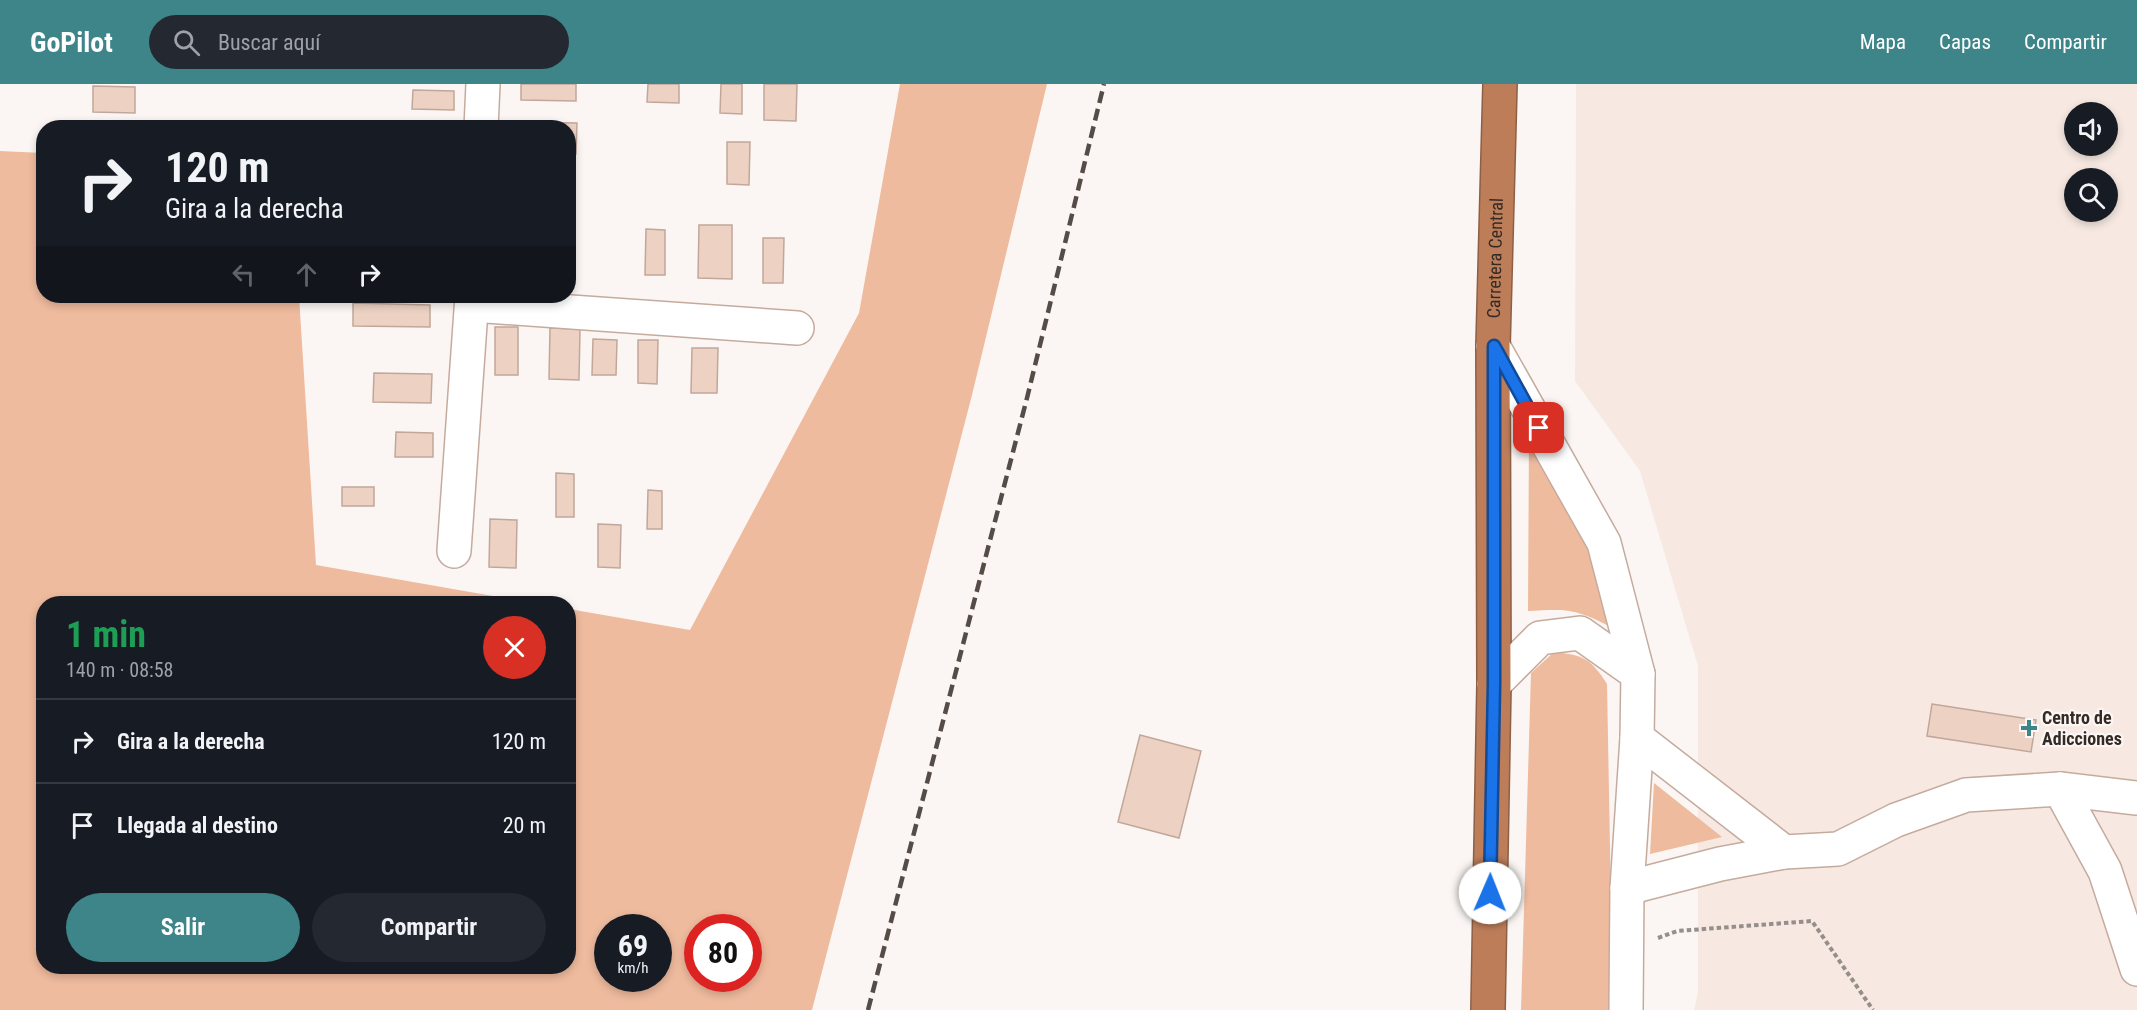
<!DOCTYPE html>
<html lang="es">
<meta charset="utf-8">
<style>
body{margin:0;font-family:"Roboto Condensed",sans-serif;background:#242831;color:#f1f3f6;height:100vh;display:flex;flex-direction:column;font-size:22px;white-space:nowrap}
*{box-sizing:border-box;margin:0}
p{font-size:20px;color:#9ea1a6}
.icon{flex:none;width:33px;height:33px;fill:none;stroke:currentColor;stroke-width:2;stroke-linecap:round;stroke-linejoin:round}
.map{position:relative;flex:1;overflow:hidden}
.panel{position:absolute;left:36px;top:512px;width:540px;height:378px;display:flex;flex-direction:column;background:#171b24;border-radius:24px;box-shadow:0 3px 9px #0003}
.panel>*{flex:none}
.banner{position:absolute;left:36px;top:36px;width:540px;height:183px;border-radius:24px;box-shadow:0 3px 9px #0003;background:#171b24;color:#f1f3f6;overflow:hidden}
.buttons{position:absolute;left:2064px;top:18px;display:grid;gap:12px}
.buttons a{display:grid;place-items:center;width:54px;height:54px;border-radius:50%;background:#171b24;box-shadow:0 3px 9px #0003;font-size:30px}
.speed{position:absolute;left:594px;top:830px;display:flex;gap:12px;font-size:30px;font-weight:700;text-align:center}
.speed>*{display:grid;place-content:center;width:78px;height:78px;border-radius:50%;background:#171b24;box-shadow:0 3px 9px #0003;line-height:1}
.speed small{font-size:15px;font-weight:400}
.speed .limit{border:9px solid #d22;background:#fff;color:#111}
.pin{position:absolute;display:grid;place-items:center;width:51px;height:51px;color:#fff;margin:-26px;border-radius:12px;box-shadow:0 3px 9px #0006}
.me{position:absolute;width:66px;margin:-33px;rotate:1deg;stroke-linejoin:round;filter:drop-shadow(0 0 4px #0008)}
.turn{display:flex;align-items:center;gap:21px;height:126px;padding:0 30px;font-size:27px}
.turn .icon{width:78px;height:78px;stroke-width:2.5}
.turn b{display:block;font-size:42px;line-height:51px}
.lanes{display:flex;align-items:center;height:57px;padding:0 30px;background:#0003;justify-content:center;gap:30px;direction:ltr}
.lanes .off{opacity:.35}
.round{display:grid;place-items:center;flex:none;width:63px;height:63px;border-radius:32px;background:#242831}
.overview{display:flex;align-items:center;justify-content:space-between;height:102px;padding:0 30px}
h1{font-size:36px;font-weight:700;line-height:45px;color:#1e9e55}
.action{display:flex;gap:12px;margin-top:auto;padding:12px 30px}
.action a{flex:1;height:69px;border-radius:36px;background:#3d8589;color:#fff;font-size:24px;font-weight:700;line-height:69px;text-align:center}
.action a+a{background:#242831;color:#f1f3f6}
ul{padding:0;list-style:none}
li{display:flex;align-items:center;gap:18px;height:84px;padding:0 30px;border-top:2px solid #363941}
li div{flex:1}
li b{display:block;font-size:22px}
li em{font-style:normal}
header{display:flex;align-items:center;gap:36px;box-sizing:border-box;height:84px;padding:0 30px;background:#3d8589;color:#fff}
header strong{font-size:28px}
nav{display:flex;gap:33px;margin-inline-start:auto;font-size:21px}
.search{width:420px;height:54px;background:#242831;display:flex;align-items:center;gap:15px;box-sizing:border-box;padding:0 21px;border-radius:33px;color:#9ea1a6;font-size:22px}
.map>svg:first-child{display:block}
</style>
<header>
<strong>GoPilot</strong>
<div class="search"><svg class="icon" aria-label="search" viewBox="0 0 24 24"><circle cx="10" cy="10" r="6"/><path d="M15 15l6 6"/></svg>Buscar aquí</div>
<nav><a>Mapa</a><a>Capas</a><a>Compartir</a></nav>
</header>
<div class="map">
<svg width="2137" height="926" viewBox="0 0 2137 926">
<rect width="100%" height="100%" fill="#fbf6f3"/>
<path fill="#f7e9e2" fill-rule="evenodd" d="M1576,0h561v926h-443l4,-18v-326l-58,-195 -65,-90zM2074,28h34v34h-34zM2074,94h34v34h-34z"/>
<g fill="#efbb9e" fill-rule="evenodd">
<path d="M900,0h147l-75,311 -160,615h-812v-859l43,2 1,143h255l17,269 217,38h-489v363h524l1,-357 121,21 169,-317zM608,843h50v51h-50zM698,843h50v51h-50z"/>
<path d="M1529,348l56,108 24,86c-35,-18 -44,-17 -81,-15z"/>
<path d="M1554,568c30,3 37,7 53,32l6,326h-92l10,-337z"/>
<path d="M1654,699l68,54 -72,17z"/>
</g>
<g fill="#edd2c4" stroke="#c1a79a" stroke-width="1.5">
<path d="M521,0h55v17l-55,-1z"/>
<path d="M648,0h31v19l-32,-1z"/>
<path d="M721,0h21v30l-22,-1z"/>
<path d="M764,0h33l-1,37 -32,-1z"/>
<path d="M93,2l42,1v26l-42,-1z"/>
<path d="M413,6l41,1v19l-42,-1z"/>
<path d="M515,38l62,1 -1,31h-8v-26h-53z"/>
<path d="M727,58h23l-1,43 -22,-1z"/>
<path d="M699,141h33v54l-34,-1z"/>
<path d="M646,145l19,1v45h-20z"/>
<path d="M763,154h21l-1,45h-20z"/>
<path d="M353,219l77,2v22l-77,-1z"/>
<rect x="495" y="243" width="23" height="48"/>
<path d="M550,244l30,1 -1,51 -30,-1z"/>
<path d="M593,255l24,1 -1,35h-24z"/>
<path d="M638,256h20l-1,44 -19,-1z"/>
<path d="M692,264h26l-1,45h-26z"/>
<path d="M374,289l58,1 -1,29 -58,-1z"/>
<path d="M396,348l37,1v24h-38z"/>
<path d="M556,389l18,1v43h-18z"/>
<rect x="342" y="403" width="32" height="19"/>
<path d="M648,406l14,1v38h-15z"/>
<path d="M490,435l27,1 -1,48 -27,-1z"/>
<path d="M598,440l23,1 -1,43 -22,-1z"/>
<path d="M1932,620l104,16 -5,32 -104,-16z"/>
<path d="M1140,651l61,16 -22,87 -61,-16z"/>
</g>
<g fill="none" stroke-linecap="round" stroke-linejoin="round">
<defs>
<g id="minor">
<path d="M481,44l2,-44"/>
<path d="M472,221l325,23"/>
<path d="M1493,262l111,197 34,131 -1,64 -10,150 -1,122"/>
<path d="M454,467l18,-255"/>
<path d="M1494,600l46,-46 40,-5 58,41"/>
<path d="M1637,654l147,114 54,-3 58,-29 70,-25 94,-6 77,9"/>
<path d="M2060,705l45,82 32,98"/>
<path d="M1627,804l93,-24 64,-12"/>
</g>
<g id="highway">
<path id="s1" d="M1488,926l6,-326 -1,-338 7,-262"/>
</g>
</defs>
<use href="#minor" stroke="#c5ab9e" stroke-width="36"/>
<use href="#highway" stroke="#8d6046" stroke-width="36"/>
<path stroke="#968e8a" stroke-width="4" stroke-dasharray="4.5 3" stroke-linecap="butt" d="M1658,854l19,-7 135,-10 61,89"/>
<use href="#minor" stroke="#fff" stroke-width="33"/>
<use href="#highway" stroke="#bd7d59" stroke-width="33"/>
<path stroke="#554c47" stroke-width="4.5" stroke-dasharray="12 6" stroke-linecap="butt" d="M868,926l159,-612 77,-314"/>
</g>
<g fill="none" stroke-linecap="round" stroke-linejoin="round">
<defs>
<path id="route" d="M1490,809l4,-209v-338l45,82"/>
</defs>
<use href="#route" stroke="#114b97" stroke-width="15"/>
<use href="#route" stroke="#1a73e8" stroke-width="10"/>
</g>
<path fill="#3d8589" stroke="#fbf6f3" stroke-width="2" d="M2026 635h6v6h6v6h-6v6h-6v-6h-6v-6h6z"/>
<g text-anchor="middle" stroke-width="4.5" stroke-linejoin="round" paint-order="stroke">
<g font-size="18" fill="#342a24" stroke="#fbf6f3">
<text dy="6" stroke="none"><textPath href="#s1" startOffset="752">Carretera Central</textPath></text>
</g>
<g font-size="18" font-weight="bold" fill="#342a24" stroke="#fbf6f3" text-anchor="start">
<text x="2042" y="640">Centro de<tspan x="2042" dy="21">Adicciones</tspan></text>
</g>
</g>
</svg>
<div class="buttons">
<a><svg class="icon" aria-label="sound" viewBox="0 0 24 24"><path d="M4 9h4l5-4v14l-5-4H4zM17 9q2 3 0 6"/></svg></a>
<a><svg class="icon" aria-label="search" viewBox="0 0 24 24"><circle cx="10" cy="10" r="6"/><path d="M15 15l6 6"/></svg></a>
</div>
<div class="speed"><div>69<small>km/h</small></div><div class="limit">80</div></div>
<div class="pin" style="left:1539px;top:344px;background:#d93025"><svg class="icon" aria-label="arrive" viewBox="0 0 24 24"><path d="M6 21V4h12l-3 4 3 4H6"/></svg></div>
<svg class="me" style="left:1490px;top:809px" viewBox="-20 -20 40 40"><circle r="19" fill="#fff"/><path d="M0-13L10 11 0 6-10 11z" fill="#1a73e8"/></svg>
<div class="banner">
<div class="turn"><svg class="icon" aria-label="right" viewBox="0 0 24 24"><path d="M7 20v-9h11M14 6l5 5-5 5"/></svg><div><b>120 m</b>Gira a la derecha</div></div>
<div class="lanes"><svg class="icon off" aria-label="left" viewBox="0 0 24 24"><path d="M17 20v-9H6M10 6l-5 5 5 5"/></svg><svg class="icon off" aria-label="ahead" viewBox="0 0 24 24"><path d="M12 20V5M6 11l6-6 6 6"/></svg><svg class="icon" aria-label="right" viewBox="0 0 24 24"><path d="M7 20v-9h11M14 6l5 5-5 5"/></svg></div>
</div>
<section class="panel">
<div class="overview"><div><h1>1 min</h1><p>140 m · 08:58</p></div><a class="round" style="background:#d93025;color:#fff"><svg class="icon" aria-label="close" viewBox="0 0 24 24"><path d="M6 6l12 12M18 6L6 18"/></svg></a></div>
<ul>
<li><svg class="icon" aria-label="right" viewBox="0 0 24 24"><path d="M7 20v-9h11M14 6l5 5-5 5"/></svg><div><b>Gira a la derecha</b></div><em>120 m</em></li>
<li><svg class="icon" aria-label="arrive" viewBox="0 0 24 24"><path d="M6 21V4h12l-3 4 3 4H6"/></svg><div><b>Llegada al destino</b></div><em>20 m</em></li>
</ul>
<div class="action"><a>Salir</a><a>Compartir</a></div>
</section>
</div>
